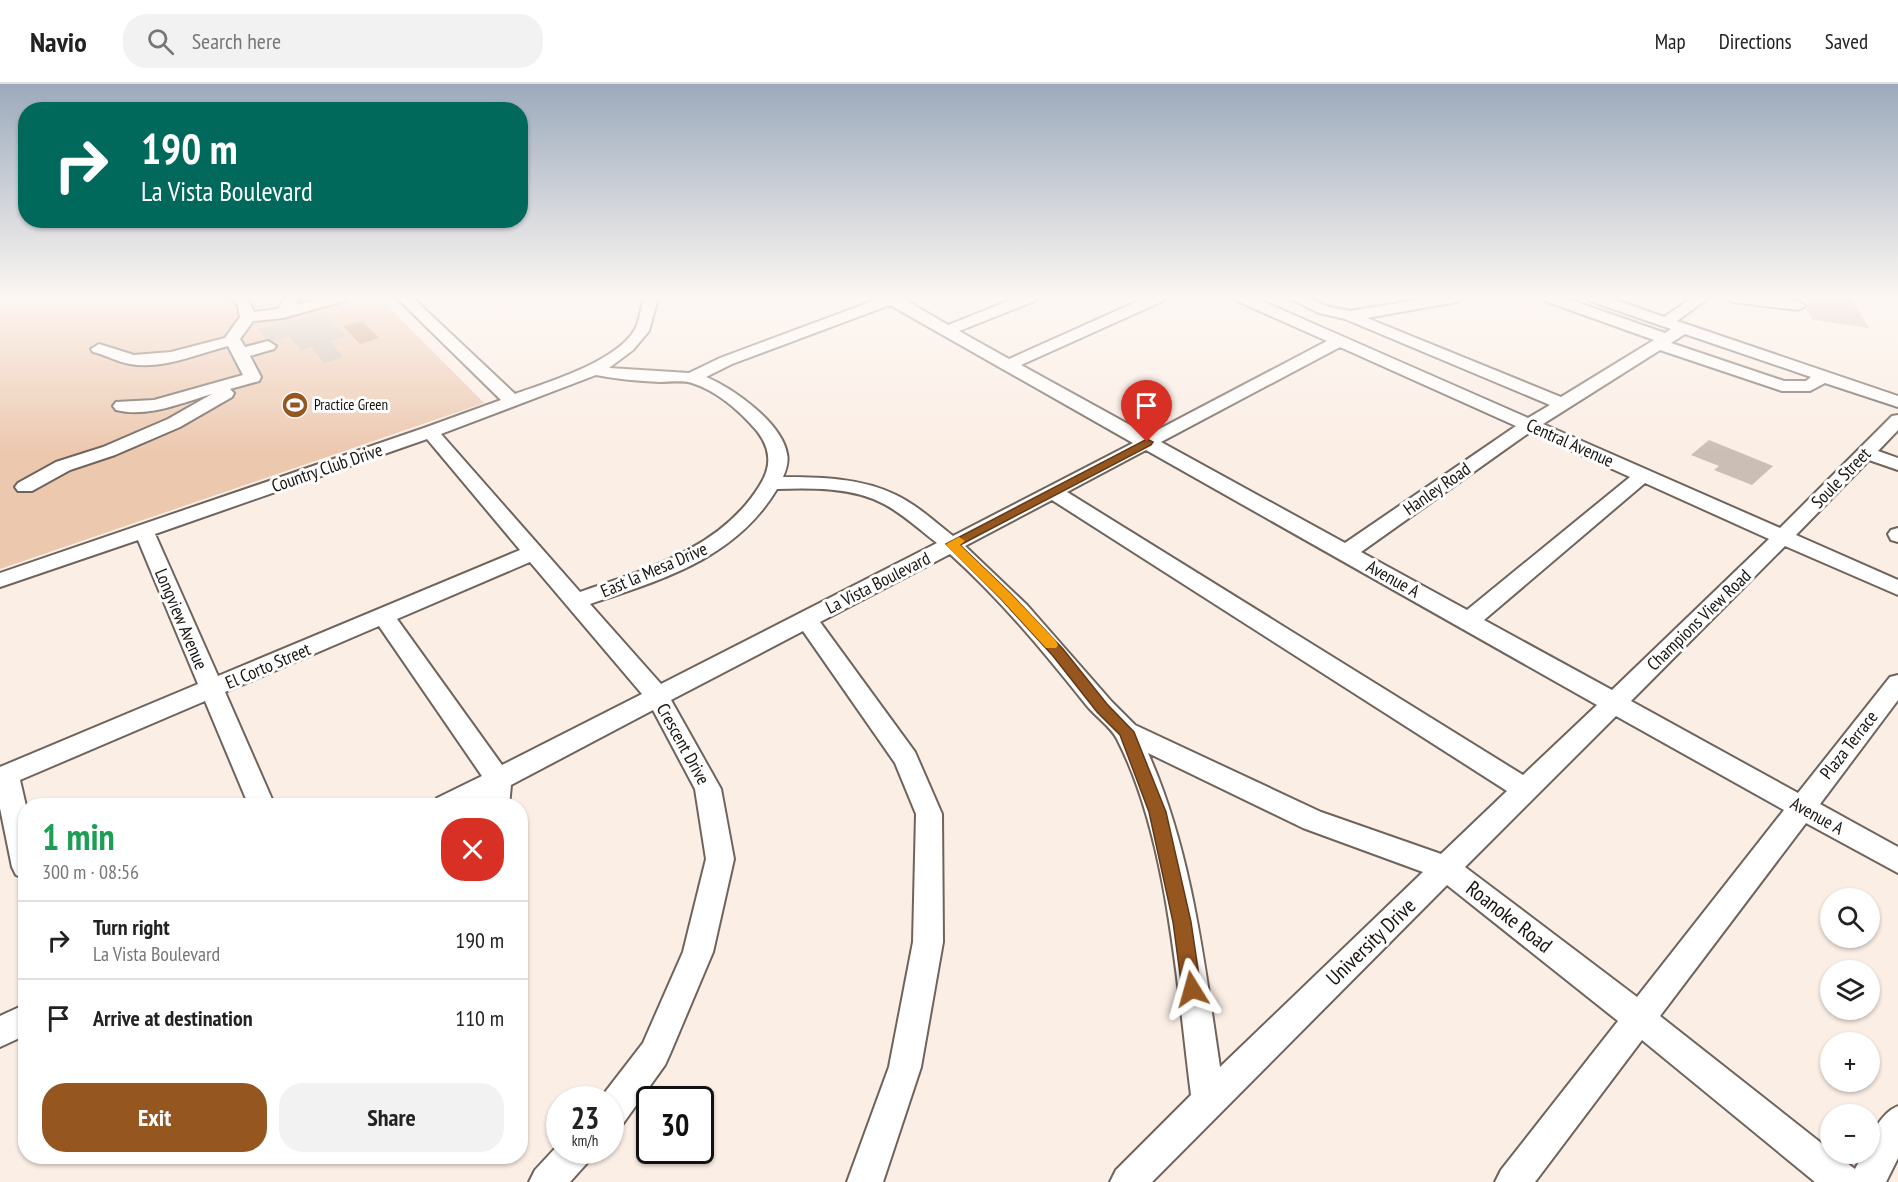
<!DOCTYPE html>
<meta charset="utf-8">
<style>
body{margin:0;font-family:"PT Sans Narrow",sans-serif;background:#f2f2f2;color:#222;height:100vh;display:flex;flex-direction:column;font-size:22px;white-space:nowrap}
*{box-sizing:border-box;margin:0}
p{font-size:20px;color:#767676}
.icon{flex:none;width:33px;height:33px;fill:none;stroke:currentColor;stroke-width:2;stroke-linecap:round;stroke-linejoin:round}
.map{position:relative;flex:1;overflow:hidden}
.panel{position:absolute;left:18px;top:714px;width:510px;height:366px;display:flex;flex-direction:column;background:#fff;border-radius:24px;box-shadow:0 2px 4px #0004}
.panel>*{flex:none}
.hud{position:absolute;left:18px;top:18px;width:510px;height:126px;border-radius:24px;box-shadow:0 2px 4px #0004;background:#00695c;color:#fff;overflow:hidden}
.fabs{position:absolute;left:1820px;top:804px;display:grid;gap:12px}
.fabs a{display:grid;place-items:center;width:60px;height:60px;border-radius:50%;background:#fff;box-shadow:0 2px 4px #0004;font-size:30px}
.speed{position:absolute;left:546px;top:1002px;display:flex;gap:12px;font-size:30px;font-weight:700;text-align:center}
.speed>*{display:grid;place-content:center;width:78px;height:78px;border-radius:50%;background:#fff;box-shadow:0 2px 4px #0004;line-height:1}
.speed small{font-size:15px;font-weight:400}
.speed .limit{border:3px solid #111;border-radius:9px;background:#fff;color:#111}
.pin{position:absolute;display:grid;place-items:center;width:51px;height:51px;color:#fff;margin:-62px -26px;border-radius:50% 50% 50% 0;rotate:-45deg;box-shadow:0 0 6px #0007}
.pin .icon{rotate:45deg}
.me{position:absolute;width:66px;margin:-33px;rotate:352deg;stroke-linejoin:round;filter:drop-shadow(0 0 4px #0008)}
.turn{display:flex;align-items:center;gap:21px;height:126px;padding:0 24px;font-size:27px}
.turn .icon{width:78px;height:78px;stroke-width:2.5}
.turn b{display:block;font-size:42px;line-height:51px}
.round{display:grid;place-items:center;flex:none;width:63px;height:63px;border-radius:24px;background:#f2f2f2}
.summary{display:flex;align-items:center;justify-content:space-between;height:102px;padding:0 24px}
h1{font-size:36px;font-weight:700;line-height:45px;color:#1e9e55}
.primary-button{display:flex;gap:12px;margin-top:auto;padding:12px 24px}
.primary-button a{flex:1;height:69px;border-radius:24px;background:#965620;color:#fff;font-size:24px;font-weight:700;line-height:69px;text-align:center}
.primary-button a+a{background:#f2f2f2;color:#222}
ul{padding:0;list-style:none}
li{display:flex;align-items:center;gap:18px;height:78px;padding:0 24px;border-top:2px solid #e0e0e0}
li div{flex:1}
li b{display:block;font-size:22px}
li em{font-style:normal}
header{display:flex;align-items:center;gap:36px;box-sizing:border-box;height:84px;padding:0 30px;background:#fff;border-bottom:2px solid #e0e0e0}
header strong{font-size:28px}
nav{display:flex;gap:33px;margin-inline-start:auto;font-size:21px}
.search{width:420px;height:54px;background:#f2f2f2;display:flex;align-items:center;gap:15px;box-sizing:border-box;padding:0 21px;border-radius:24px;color:#767676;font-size:22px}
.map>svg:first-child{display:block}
</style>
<header>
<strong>Navio</strong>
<div class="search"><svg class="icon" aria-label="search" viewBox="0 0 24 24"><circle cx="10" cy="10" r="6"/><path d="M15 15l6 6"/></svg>Search here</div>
<nav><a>Map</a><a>Directions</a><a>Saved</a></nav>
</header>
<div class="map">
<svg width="1898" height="1098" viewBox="0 0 1898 1098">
<rect width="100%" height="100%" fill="#fbeee5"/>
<path fill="#ecc8af" d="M0,214h380l104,105 -484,166z"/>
<path fill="#ca9c7b" d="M362,237l17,17 -19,6 -17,-18z"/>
<g fill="#cabeb5">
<path d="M1806,214h45l18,30 -56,-8 -7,-12v-4h4z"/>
<path d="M324,228l21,24 -15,5 13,16 -19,6 -13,-16 -10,3 -12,-14 -17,5 -6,-2 -8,-10z"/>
<path d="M1709,356l64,26 -21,19 -38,-15 5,-4 -28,-11z"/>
</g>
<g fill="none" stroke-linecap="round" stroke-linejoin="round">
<defs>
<g id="minor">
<path d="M232,214h15l7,14 24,-3 7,-11h14l-4,7 27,-7h24l-2,3 -61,17 -30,3 -13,18 5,8 23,-6 8,5 -2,3 -24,7 11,21 -2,4 -29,8 4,4 -2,4 -52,30 -65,28 -45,15 -38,21h-14l-3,-4 3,-4 38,-21 47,-15 65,-28 44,-25c-31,9 -64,24 -96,16l-3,-4 3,-4 38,-2 89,-25 -15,-29c-31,8 -66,24 -98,18 -13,-2 -24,-9 -37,-12l-2,-3 8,-5 35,11 37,-3 54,-14 15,-21 -2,-11z"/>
<path d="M397,214h16l102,96c33,-12 108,-34 122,-69 3,-8 4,-18 7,-27h14l-9,33 -16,19 -24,18 80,5 31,-15 161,-60h21l46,27 68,-27h21l-2,3 -76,30 50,28 136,-61h20l-2,3 -142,64 127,70 179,-94 -90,-40 -2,-3h20l273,120 22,-13 -205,-86 -26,-6 -30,-15h20l20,9 21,4 79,-13h34l-7,4 -89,16 194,79 93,-57 -109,-39 -2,-3h22l100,35 6,-4 -81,-28 -2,-3h22l54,19 28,-19h17l-32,23 221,75v11l-73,-24 -15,8h-28l-122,-41 -117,74 237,104 112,-112 6,-1v15l-20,21 20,7v12l-29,-10 -73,75 102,45v15l-113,-49 -154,155 167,92 92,-116 8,-2v25l-78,104 78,43v26l-92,-50 -146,193 170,134v4h5l20,15 8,-15h6c0,-19 12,-41 29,-48v52l-12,24h-71l-173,-142 -107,142h-40l6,-12 117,-149 -171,-136 -295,297h-42l6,-12 75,-75c-14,-110 -23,-257 -74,-356 -6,-12 -21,-22 -30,-33 -43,-54 -86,-106 -137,-152l-130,68 95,130 27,62 1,128 -22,125 -38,115h-36l42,-115 24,-125 3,-128 -21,-51 -92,-132 -132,69 50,89 13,70 -21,93 -43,102 -5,11 -43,60 -12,5v-30h-11l44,-57 40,-91 23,-93 -11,-70 -42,-79 -142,75 -2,21h-26v-7l-12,7h-38l4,-8 45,-22 -103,-150 -154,66 50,114h-26l-44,-105 -185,79 6,26v73l-10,-4 -4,-8 -12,-59v-41l198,-83 -60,-144 -138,47v-14l424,-145 77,-28zM890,221l243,138 -180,93c-18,-14 -36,-31 -57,-41 -34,-17 -76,-18 -113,-18 3,-7 6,-15 4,-23 -5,-31 -54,-66 -81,-77l26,-13zM1685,250l126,43 -5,4h-22l-113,-38zM1340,263l176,79 -171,117 -184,-101zM596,291c21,4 42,6 64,7 10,0 21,-2 32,1 25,8 48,28 65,48 14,18 15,35 3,54 -39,64 -113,84 -180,107l-139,-158zM1530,348l100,45 -163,133 -106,-58zM427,355l93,111 -302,126 -63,-142zM1146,366l451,255 -74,70 -456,-283zM1645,399l124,56 -157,151 -128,-70zM777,405c35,-1 75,-2 107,15 19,10 36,26 53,39l-276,141 -71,-80c73,-25 145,-45 187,-115zM1052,416l455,291 -66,63 -120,-42 -186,-87 -23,-23 -85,-97 -62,-59zM530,478l112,132 -140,71 -105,-146zM1616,632l168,94 -147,187 -172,-130zM1148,669l155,75 120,44 -203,195c-16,-106 -28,-215 -72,-314z"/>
<path d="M1725,214c17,0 70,-4 80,8l-7,4 -66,-8z"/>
<path d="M1898,444v14l-7,-2 -3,-6 3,-4z"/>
<path d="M26,920v31l-26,12v-31z"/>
<path d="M560,1059v7h33l-5,12 -18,20h-41l6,-12z"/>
</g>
</defs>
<use href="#minor" stroke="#6f645c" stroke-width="4"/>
<use href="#minor" fill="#fff" fill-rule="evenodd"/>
</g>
<linearGradient id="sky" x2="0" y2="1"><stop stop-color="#9caabc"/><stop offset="0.58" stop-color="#fdf7f3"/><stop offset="1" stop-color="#fdf7f3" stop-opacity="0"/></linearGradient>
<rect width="1898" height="368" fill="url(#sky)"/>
<path fill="#965620" stroke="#623815" stroke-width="1.5" d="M1147,355l6,3 -2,3 -191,100 50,48 53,56 44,55 27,28 32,80 25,110 10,67 -3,6 -6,3 -7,-3 -3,-6 -9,-67 -24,-110 -29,-77 -23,-23 -44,-56 -52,-57 -55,-55z"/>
<path fill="#f59e0b" d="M959,453l6,4 -5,4 50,48 46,48 2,4 -2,3h-10l-45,-49 -53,-52 -2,-3z"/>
<defs>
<symbol id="stadium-disc" viewBox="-11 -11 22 22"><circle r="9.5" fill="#965620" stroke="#fefefe"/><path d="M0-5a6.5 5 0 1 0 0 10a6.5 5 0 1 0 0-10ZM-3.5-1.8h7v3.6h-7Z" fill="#fff"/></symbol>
</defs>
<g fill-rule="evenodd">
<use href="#stadium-disc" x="280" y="306" width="30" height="30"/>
</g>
<g text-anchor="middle" stroke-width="6" stroke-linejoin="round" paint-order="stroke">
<g font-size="15" fill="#171310" stroke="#fefefe" text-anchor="start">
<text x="314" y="326">Practice Green</text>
</g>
<g font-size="18" fill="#171310" stroke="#fefefe">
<text transform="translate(1570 359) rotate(24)" y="6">Central Avenue</text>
<text transform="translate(327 384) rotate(-19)" y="6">Country Club Drive</text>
<text transform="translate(1841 394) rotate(-46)" y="6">Soule Street</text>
<text transform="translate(1437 405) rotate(-35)" y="6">Hanley Road</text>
<text transform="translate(654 486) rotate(-23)" y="6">East la Mesa Drive</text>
<text transform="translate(1393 495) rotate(29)" y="6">Avenue A</text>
<text transform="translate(878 499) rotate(-27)" y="6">La Vista Boulevard</text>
<text transform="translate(181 535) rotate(67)" y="6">Longview Avenue</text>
<text transform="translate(1699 536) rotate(-44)" y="6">Champions View Road</text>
<text transform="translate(268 582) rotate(-23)" y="6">El Corto Street</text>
<text transform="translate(683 660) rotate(61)" y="6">Crescent Drive</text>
<text transform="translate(1849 661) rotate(-52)" y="6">Plaza Terrace</text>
<text transform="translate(1817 732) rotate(29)" y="6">Avenue A</text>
</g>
<g font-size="21" fill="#171310" stroke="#fefefe">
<text transform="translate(1509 833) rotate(38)" y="7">Roanoke Road</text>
<text transform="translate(1371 858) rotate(-44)" y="7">University Drive</text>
</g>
</g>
</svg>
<div class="fabs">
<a><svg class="icon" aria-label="search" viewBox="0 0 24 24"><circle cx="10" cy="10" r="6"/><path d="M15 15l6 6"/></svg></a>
<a><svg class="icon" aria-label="layers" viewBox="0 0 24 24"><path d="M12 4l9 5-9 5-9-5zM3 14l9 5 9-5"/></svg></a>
<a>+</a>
<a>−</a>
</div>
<div class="speed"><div>23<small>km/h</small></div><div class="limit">30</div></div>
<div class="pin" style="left:1147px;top:358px;background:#d93025"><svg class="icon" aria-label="arrive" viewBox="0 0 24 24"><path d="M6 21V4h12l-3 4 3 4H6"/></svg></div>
<svg class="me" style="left:1192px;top:905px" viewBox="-20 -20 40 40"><path d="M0-17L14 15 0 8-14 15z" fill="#965620" stroke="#fff" stroke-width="4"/></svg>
<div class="hud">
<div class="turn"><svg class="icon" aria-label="right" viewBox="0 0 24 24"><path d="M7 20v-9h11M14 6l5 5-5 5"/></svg><div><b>190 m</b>La Vista Boulevard</div></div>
</div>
<section class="panel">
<div class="summary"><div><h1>1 min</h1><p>300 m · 08:56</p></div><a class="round" style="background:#d93025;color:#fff"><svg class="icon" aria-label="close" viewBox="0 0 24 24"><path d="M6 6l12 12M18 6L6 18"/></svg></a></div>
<ul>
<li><svg class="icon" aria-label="right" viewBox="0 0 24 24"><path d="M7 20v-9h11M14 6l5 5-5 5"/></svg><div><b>Turn right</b><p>La Vista Boulevard</p></div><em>190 m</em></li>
<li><svg class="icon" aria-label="arrive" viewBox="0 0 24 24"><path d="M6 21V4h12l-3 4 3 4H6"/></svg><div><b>Arrive at destination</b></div><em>110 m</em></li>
</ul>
<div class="primary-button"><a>Exit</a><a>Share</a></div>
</section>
</div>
